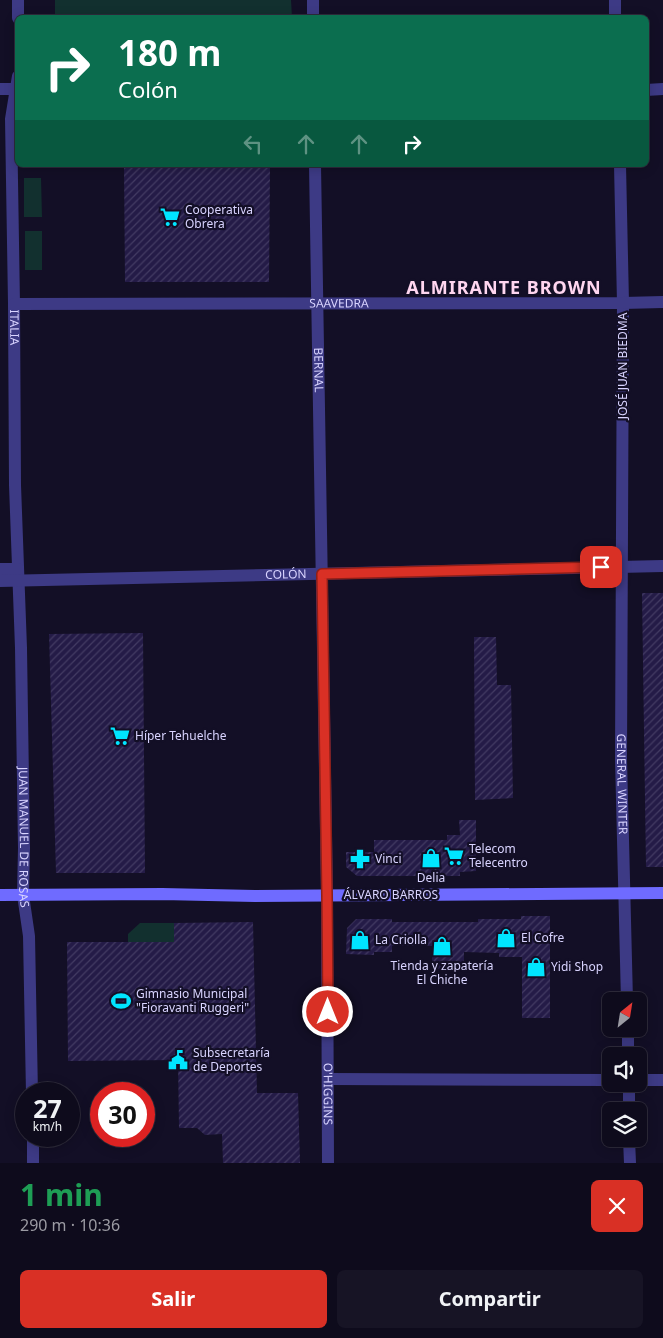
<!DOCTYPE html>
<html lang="es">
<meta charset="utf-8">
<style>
body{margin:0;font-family:"Noto Sans",sans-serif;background:#171425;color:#f1f3f6;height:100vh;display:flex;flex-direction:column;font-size:19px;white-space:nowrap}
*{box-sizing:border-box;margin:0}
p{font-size:16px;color:#9b9ba3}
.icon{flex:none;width:28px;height:28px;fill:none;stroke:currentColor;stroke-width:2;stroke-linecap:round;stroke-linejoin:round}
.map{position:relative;height:1163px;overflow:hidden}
.panel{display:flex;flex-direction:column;background:#0e0b1c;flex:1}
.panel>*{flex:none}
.hud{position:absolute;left:15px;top:15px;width:634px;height:152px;border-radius:8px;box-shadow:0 2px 12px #0003,0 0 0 1px #2e2b3b;background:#0b6e4f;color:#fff;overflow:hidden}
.needle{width:32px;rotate:30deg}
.fabs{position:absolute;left:602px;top:992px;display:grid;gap:10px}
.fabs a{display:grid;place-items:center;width:45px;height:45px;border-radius:8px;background:#0e0b1c;box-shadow:0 2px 12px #0003,0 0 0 1px #2e2b3b;font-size:25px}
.speed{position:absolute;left:15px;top:1082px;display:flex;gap:10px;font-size:25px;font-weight:700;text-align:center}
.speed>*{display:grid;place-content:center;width:65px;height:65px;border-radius:50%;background:#0e0b1c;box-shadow:0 2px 12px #0003,0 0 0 1px #2e2b3b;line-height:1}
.speed small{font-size:12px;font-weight:400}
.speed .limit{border:8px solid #d22;background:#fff;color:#111}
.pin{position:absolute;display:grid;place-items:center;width:42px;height:42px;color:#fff;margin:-21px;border-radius:10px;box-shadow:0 2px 8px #0006}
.me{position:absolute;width:55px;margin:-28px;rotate:0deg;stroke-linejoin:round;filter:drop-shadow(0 0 4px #0008)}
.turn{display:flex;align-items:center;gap:18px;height:105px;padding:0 20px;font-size:22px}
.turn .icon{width:65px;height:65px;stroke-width:2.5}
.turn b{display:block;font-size:35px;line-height:42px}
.lanes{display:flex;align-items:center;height:48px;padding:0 20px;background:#0003;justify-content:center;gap:25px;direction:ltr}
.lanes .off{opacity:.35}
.round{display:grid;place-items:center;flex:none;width:52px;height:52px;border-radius:8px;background:#171425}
.summary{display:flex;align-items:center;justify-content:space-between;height:85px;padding:0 20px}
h1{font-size:30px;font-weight:700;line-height:38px;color:#1e9e55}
.primary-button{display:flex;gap:10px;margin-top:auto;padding:10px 20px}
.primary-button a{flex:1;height:58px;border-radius:8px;background:#d93025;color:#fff;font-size:20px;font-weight:700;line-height:58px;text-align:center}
.primary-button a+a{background:#171425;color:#f1f3f6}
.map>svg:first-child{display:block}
</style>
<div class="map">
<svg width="663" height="1163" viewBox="0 0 663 1163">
<defs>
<pattern id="building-hatch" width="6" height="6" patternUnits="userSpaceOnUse" patternTransform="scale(1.25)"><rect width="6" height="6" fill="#241b47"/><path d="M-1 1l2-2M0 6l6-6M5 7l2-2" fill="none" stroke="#433b63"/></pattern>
</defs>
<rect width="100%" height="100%" fill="#130f26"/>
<g fill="#12302f">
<path d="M55,0h236l1,17h-237z"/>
<path d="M24,178h17l1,39h-18z"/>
<rect x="25" y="231" width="17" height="39"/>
<path d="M140,923h34v19h-46v-8z"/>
</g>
<g fill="url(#building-hatch)">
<path d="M124,165h146l-1,117h-144z"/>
<path d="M642,593h21v274h-17z"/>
<path d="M143,633l2,240h-89l-7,-239z"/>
<path d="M474,637h22l1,48h14l2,113 -38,2z"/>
<path d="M459,820h17v51l-16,1v4h-103l-11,-9v-15h28v-12h73v-5h13z"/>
<path d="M521,916h29v102h-28v-61h-23v-4l-35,-1v17h-32v-23h-40v6h-18v3l-28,-1 1,-26 9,-9h36v3h86v-3h43z"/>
<path d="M253,922l4,171h41l2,70h-77l-1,-29 -17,1 -8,-7h-18l-1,-68 -110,1 -1,-119h107v-19z"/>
</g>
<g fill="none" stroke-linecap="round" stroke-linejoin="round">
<g stroke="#3d3a85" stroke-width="12">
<path d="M18,0v18"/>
<path d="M313,0v18"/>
<path d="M615,0v18"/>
<path id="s1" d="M18,76l-7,43 3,185 1,181 6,163 3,200 -1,47 6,41 3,158"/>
<path d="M0,89h18"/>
<path d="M646,90l17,-1"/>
<path id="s2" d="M315,165l12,730 1,268"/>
<path id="s3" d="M620,165l3,138 -2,456 6,242"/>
<path id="s4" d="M14,304l609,-1 40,-1"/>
<path d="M0,569h18"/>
<path id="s5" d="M0,581l663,-15"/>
<path d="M628,1029v27"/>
<path d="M329,1079l282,1"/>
<path d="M639,1080h24"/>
<path d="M629,1084v27"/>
<path d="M33,1136v27"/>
<path d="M629,1139l1,24"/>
</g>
<path stroke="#6f6bff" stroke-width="12" d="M0,895l162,-1 93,2 408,-3"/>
</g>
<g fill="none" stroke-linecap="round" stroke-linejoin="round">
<defs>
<path id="route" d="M328,1012l-1,-117 -5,-321 279,-7"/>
</defs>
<use href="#route" stroke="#8d1f18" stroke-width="12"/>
<use href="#route" stroke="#d93025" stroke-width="9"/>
</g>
<defs>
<symbol id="supermarket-bare" viewBox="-9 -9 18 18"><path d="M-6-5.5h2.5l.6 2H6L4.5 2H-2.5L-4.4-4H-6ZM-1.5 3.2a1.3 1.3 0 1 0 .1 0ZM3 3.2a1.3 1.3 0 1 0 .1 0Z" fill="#00e5ff" stroke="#130f26" stroke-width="2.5" paint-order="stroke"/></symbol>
<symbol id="shop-bare" viewBox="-9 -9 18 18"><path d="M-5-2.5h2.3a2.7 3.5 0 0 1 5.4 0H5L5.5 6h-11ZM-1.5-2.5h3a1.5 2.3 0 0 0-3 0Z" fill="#00e5ff" stroke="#130f26" stroke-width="2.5" paint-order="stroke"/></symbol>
<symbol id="pharmacy-bare" viewBox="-9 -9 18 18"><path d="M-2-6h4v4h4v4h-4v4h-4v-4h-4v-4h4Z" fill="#00e5ff" stroke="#130f26" stroke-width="2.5" paint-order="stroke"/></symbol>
<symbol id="stadium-bare" viewBox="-9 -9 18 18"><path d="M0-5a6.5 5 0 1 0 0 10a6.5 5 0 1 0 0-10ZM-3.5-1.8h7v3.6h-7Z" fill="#00e5ff" stroke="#130f26" stroke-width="2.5" paint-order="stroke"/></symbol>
<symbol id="civic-bare" viewBox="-9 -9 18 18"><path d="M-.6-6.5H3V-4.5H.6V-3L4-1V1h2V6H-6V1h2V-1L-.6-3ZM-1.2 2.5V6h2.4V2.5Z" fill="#00e5ff" stroke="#130f26" stroke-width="2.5" paint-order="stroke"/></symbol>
</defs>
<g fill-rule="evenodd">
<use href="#supermarket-bare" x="156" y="203" width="28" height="28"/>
<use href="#supermarket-bare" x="106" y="722" width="28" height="28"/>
<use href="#supermarket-bare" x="440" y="842" width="28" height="28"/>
<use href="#shop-bare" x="417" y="844" width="28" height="28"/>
<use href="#pharmacy-bare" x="346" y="845" width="28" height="28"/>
<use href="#shop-bare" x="492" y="924" width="28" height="28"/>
<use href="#shop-bare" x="346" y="926" width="28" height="28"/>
<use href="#shop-bare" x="428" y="932" width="28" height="28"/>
<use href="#shop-bare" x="522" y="953" width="28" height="28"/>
<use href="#stadium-bare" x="107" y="987" width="28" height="28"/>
<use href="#civic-bare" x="164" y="1046" width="28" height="28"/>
</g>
<g text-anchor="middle" stroke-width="4.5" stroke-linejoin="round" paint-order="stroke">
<g font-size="12" fill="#d9d4ff" stroke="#130f26" text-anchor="start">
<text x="185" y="214">Cooperativa<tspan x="185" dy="14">Obrera</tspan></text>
<text x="135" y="740">Híper Tehuelche</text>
<text x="469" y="853">Telecom<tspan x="469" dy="14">Telecentro</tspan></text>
<text x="375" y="863">Vinci</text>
<text x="431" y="882" text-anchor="middle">Delia</text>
<text x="521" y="942">El Cofre</text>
<text x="375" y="944">La Criolla</text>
<text x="442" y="970" text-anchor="middle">Tienda y zapatería<tspan x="442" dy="14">El Chiche</tspan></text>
<text x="551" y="971">Yidi Shop</text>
<text x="136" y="998">Gimnasio Municipal<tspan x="136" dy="14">"Fioravanti Ruggeri"</tspan></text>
<text x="193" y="1057">Subsecretaría<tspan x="193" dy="14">de Deportes</tspan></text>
</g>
<g font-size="12" fill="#d9d4ff" stroke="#130f26">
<text dy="4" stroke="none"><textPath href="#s4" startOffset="325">SAAVEDRA</textPath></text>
<text dy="4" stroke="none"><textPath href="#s1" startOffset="252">ITALIA</textPath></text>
<text transform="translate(623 366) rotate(-90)" y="4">JOSÉ JUAN BIEDMA</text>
<text dy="4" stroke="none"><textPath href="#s2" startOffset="205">BERNAL</textPath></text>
<text dy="4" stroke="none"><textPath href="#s5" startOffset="286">COLÓN</textPath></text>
<text dy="4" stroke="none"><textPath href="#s3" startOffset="619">GENERAL WINTER</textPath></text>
<text dy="4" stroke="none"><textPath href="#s1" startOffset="762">JUAN MANUEL DE ROSAS</textPath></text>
<text x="391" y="899">ÁLVARO BARROS</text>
<text dy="4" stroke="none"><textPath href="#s2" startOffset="929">O'HIGGINS</textPath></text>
</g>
<g font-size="18" font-weight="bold" letter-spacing="1" fill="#ffd6f0" stroke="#130f26">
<text x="504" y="294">ALMIRANTE BROWN</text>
</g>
</g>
</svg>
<div class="fabs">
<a><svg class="needle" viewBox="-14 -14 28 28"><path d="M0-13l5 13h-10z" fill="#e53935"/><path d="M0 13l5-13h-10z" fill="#9b9ba3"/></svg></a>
<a><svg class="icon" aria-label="sound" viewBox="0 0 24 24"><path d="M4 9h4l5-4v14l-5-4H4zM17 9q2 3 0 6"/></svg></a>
<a><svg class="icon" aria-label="layers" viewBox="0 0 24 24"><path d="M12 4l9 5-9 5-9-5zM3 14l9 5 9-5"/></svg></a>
</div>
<div class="speed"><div>27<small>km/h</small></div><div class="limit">30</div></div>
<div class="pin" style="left:601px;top:567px;background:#d93025"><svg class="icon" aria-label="arrive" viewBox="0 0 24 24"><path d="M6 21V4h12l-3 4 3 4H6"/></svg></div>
<svg class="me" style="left:328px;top:1012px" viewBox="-20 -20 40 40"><circle r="17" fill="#d93025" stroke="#fff" stroke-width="3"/><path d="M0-11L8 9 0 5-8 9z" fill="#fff"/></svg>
<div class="hud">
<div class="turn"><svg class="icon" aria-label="right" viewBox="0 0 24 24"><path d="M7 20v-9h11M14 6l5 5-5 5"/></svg><div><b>180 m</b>Colón</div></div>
<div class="lanes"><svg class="icon off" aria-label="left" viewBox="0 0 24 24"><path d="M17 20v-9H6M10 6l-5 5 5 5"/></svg><svg class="icon off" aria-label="ahead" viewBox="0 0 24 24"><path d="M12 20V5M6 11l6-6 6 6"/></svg><svg class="icon off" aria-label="ahead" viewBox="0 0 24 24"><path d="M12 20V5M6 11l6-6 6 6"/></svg><svg class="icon" aria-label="right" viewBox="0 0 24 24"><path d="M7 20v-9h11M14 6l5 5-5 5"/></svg></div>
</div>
</div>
<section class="panel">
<div class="summary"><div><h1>1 min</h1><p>290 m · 10:36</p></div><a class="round" style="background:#d93025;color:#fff"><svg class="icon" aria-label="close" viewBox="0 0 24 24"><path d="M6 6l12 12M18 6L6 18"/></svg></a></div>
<div class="primary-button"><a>Salir</a><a>Compartir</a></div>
</section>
